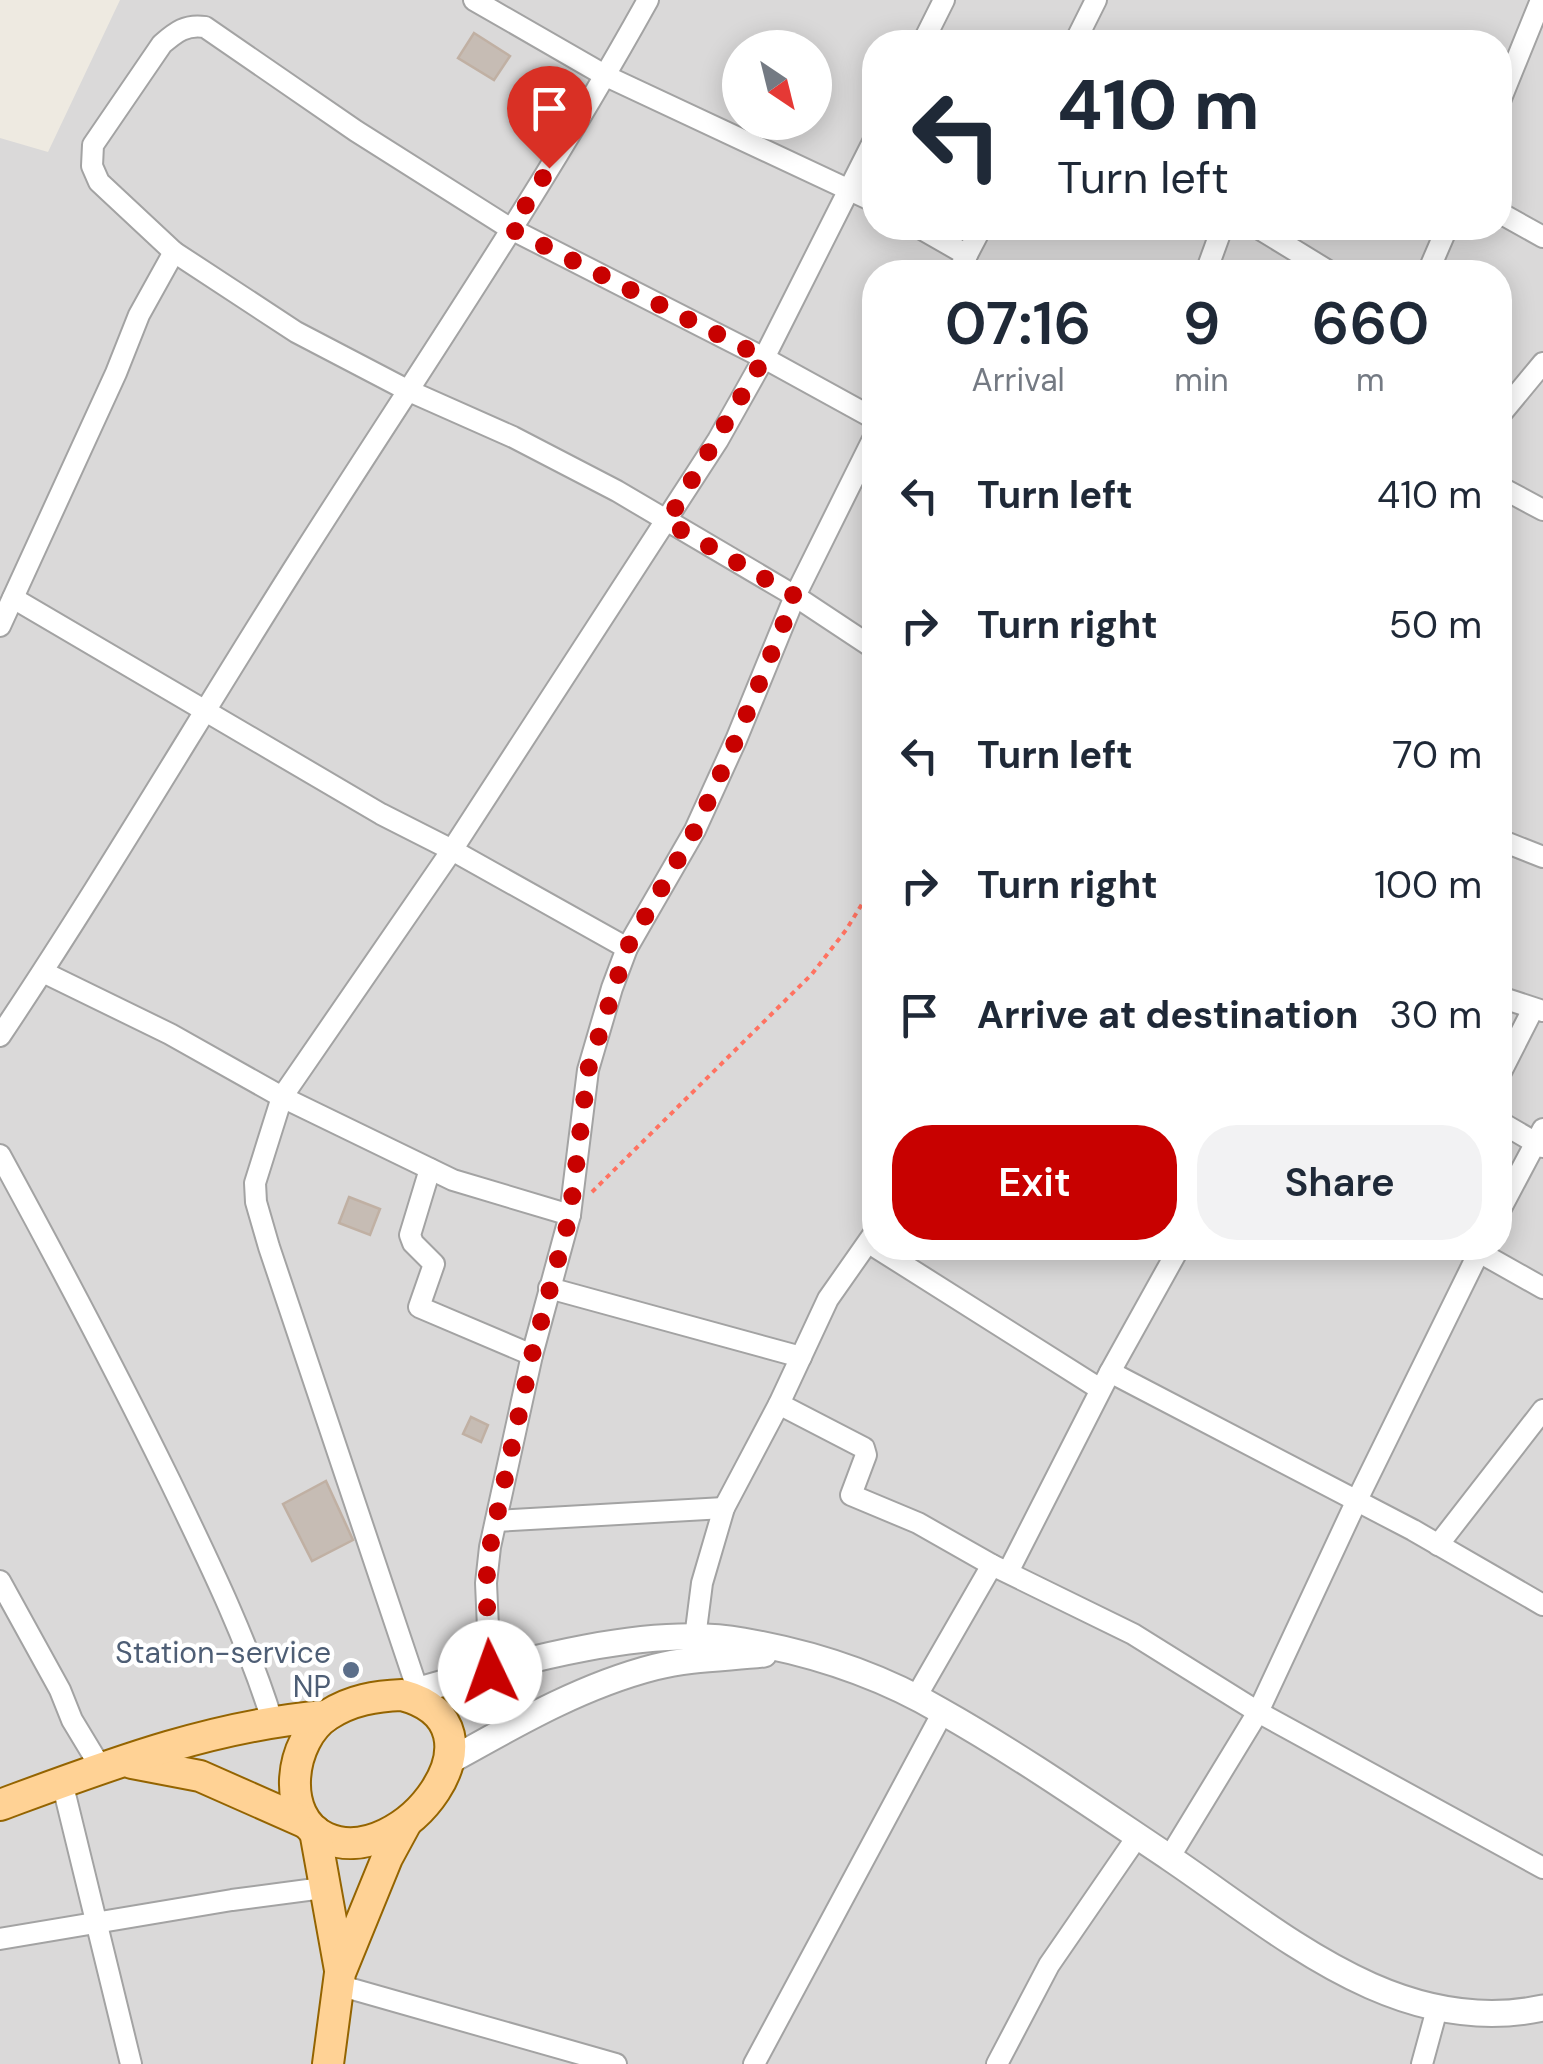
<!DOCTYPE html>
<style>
body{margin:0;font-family:"DM Sans",sans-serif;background:#f2f2f3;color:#1f2937;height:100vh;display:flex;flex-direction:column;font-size:38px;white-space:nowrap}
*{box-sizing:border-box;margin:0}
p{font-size:32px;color:#747a83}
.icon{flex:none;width:55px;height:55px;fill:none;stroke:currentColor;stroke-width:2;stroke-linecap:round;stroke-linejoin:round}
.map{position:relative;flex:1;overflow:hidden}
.sheet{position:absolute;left:862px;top:260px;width:650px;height:1000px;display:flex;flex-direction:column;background:#fff;border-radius:40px;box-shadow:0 5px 25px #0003}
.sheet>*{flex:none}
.hud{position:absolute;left:862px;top:30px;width:650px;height:210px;border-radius:40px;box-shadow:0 5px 25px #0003;background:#fff;color:#1f2937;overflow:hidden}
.needle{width:65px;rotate:145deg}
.tools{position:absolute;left:722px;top:30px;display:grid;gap:20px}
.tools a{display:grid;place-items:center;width:110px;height:110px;border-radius:50%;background:#fff;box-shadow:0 5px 25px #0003;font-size:50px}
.pin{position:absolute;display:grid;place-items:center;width:85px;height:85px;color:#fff;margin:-102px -42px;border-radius:50% 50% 50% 0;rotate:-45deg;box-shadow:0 0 10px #0007}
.pin .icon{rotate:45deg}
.me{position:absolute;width:110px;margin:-55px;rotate:357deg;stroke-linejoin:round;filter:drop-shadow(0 0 8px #0008)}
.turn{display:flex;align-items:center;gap:35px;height:210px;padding:0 30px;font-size:45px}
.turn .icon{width:130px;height:130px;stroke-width:2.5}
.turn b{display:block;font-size:70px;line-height:85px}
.eta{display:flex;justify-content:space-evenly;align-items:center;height:170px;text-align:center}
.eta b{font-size:60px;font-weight:600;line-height:70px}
.primary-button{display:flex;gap:20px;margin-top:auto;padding:20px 30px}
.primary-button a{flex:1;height:115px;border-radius:40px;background:#c80100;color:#fff;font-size:40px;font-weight:600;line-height:115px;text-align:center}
.primary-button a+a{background:#f2f2f3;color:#1f2937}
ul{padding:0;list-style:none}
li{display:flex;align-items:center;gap:30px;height:130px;padding:0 30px}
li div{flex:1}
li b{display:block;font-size:38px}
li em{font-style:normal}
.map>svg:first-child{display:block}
</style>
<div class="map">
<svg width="1543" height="2064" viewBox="0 0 1543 2064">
<rect width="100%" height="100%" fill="#eeeae1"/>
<path fill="#dad9d9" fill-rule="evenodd" d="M120,0h1423v2064h-1543v-1926l48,14zM875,42h625v186h-625zM740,48h75v74h-75zM875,272h625v976h-625z"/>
<g fill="#c6bcb4" stroke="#c0b0a3" stroke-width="2.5">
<path d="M474,33l36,23 -16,24 -36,-22z"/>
<path d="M349,1197l31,12 -10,26 -31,-12z"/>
<path d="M471,1417l17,8 -7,17 -18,-8z"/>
<path d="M326,1481l27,59 -41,21 -29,-57z"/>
</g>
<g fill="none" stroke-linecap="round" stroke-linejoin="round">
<defs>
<g id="minor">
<path d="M474,0l132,76 269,126"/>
<path d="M923,42l21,-42"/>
<path d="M1075,42l21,-42"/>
<path d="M1500,101l41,-101"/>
<path d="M1500,213l43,24"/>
<path d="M920,228l47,27"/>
<path d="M1258,228l72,44"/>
<path d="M958,272l23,-44"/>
<path d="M1206,272l16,-44"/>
<path d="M1428,272l19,-44"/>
<path d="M1500,415l43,-52"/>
<path d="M875,419l-111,-61 -253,-129 -155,-98 -151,-104c-19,-3 -29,5 -43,17l-69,101 -1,21 7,16 75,70 122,80 111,58 106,47 104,54 178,105 80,53"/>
<path d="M1500,487l43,23"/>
<path d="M13,598l368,216 71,36 175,98"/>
<path d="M0,626l116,-253 23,-58 35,-63"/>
<path d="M1500,840l43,17"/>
<path d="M43,972l127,62 112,63 171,83 117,35"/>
<path d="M1500,997l43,14"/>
<path d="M0,1036c105,-157 200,-320 301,-479 117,-184 241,-366 347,-557"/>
<path d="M1500,1074l33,-65"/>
<path d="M1500,1122l43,25"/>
<path d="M0,1155c59,108 116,216 170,326 38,79 76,156 102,239"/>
<path d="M430,1169l-20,66 3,8 21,21 -15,43 113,48"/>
<path d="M1500,1210l43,-81"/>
<path d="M877,1248l223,141"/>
<path d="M1479,1252l64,36"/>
<path d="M549,1288l252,69"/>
<path d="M1110,1372l69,-124"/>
<path d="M779,1404l85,44 2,7 -15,40 67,28 74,42 141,69 125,78 285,156"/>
<path d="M496,1521l228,-13"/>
<path d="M1438,1545l105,-135"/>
<path d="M1008,1572l102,-200 303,158 130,75"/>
<path d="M0,1581l60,109 12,30 29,48"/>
<path d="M695,1638l7,-55 22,-75 55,-104 49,-105 47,-67"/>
<path d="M490,1672l-4,-89 4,-36 42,-192 38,-140 18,-145 24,-82 15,-40 68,-118 41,-90 59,-144 80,-161"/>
<path d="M418,1691l-149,-444 -13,-45 -1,-19 27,-86 170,-247 266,-410 46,-82 111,-220"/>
<path d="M916,1697l76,-132"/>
<path d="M62,1782l69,282"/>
<path d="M1169,1858l89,-146 99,-212 124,-252"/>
<path d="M0,1939l232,-39 91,-12"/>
<path d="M338,1985l278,79"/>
<path d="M754,2064l189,-352"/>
<path d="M997,2064l52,-99 88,-128"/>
<path d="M1422,2064l15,-55"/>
</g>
<g id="tertiary">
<path d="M402,1695c99,-28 239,-72 341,-54 70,12 137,34 198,70 78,44 154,97 229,147 111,75 228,181 373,150"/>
<path d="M450,1761c66,-37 131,-75 205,-94 35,-9 73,-9 109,-13"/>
</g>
<g id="primary">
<path d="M402,1695c114,30 0,177 -76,143 -47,-21 -36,-99 2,-123 23,-15 48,-19 74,-20z"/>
<path d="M132,1763l68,13 104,46"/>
<path d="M0,1805c106,-39 212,-80 326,-89"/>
<path d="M315,1831l25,139"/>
<path d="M328,2064l12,-91 47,-115 19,-35"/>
</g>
</defs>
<use href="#minor" stroke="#a3a3a3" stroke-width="24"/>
<use href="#tertiary" stroke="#a3a3a3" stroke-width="29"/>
<use href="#primary" stroke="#946400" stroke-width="34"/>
<path stroke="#ff7261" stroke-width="4" stroke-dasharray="5 5" stroke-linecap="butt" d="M592,1192l220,-218 34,-44 29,-47"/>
<use href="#minor" stroke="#fff" stroke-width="20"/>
<use href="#tertiary" stroke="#fff" stroke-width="25"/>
<use href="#primary" stroke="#ffd295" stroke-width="30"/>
</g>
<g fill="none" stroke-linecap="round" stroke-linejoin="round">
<path stroke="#c80100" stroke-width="18" stroke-dasharray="0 32.4" d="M490,1672l-4,-89 4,-36 42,-192 38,-140 18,-145 39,-122 68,-118 41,-90 59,-144 -128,-74 97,-164 -253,-129 38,-61"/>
</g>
<circle fill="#5c6f8a" stroke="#fff" stroke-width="4" cx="351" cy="1670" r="10"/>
<g text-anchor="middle" stroke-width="9" stroke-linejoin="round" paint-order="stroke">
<g font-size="30" fill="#4e5e75" stroke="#fff" text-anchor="end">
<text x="331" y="1663">Station-service<tspan x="331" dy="34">NP</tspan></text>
</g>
</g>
</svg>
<div class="tools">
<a><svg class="needle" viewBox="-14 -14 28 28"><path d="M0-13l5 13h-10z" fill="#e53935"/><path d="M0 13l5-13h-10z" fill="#747a83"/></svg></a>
</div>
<div class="pin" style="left:549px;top:168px;background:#d93025"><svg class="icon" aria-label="arrive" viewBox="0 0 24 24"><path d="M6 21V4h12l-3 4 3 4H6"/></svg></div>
<svg class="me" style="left:490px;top:1672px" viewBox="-20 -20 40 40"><circle r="19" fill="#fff"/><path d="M0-13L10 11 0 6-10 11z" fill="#c80100"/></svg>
<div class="hud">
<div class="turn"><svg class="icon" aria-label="left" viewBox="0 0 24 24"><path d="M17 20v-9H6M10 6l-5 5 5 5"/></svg><div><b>410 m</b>Turn left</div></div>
</div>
<section class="sheet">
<div class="eta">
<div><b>07:16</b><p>Arrival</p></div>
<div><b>9</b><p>min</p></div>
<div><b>660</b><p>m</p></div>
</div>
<ul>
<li><svg class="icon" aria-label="left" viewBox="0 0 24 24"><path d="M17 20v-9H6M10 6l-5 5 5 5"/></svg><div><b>Turn left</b></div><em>410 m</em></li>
<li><svg class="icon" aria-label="right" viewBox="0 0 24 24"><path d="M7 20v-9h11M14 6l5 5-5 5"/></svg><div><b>Turn right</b></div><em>50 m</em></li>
<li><svg class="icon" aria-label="left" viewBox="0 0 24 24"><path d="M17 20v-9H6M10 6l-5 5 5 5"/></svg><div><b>Turn left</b></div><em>70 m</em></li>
<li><svg class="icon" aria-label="right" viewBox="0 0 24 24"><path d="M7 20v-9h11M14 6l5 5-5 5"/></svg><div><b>Turn right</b></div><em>100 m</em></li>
<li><svg class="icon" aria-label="arrive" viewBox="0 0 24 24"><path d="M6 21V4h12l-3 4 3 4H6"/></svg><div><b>Arrive at destination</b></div><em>30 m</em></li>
</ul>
<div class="primary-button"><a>Exit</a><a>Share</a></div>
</section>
</div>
